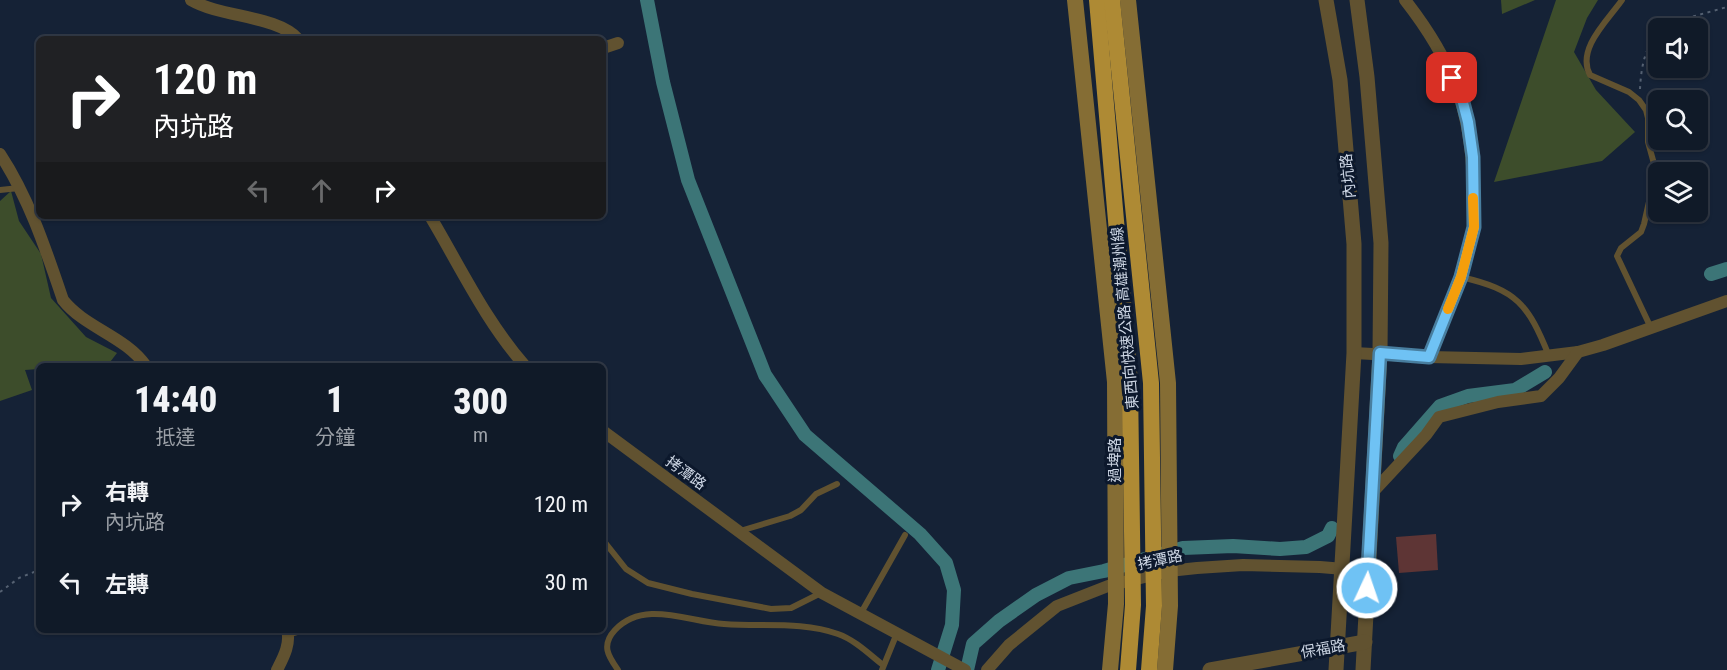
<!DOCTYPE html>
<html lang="zh-TW">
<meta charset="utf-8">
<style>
body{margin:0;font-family:"Roboto Condensed","Noto Sans TC",sans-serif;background:#192330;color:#f1f3f6;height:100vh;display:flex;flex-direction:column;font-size:22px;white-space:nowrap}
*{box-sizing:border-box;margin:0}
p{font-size:20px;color:#9ca1a8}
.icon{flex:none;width:33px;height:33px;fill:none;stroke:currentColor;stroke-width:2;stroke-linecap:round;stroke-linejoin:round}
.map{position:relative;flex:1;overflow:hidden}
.side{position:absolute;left:36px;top:363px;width:570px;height:270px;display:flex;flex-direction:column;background:#101a28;border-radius:9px;box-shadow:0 2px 4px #0004,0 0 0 2px #303845}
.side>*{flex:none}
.banner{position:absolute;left:36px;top:36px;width:570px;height:183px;border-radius:9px;box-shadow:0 2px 4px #0004,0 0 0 2px #303845;background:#202124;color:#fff;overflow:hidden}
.buttons{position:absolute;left:1648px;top:18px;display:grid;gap:12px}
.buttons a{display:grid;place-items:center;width:60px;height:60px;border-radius:9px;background:#101a28;box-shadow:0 2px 4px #0004,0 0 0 2px #303845;font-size:30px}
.pin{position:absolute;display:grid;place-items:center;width:51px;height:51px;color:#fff;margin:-26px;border-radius:12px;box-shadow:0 3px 9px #0006}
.me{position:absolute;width:66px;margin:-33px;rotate:3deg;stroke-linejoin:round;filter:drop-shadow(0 0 4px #0008)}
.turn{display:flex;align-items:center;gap:21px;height:126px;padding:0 18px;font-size:27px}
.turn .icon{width:78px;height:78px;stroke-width:2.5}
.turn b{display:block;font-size:42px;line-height:51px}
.lanes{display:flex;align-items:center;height:57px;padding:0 18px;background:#0003;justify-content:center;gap:30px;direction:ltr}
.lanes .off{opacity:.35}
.eta{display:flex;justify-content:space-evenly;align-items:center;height:102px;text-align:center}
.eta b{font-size:36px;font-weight:800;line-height:42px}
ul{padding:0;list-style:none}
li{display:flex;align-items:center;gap:18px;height:78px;padding:0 18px}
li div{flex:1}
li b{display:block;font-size:22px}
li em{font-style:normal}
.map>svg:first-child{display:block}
</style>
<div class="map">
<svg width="1727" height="670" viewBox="0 0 1727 670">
<rect width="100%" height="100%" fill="#152236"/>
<g fill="#3d4d2b">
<path d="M1501,0h34l-33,14z"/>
<path d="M1556,0h42l-11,18 -13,34 22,38 39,42 -33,29 -108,21z"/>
<path d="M11,191l8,30 22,33 10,44 35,39 31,16 -10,13h-68v3l-14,1 7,20 -32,11v-200z"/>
</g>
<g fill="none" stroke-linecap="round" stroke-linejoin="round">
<g stroke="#3c7577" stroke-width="14">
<path d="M647,0l16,82 25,98 77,195 40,60 115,99 26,29 8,27 -2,35 -14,45"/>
<path d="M1711,274l16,-5"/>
<path d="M1400,456l4,-9 36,-41 28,-10 47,-6 30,-18"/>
<path d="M967,670l6,-26 26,-23 37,-26 33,-17 35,-7 79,-23 50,-2 47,3 26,-2 22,-11 4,-8"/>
</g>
</g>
<path fill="#5e3535" d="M1436,534l2,36 -39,3 -3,-36z"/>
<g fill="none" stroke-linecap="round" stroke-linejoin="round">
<g stroke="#556172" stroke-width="2" stroke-dasharray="3 4.5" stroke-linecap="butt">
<path d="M1666,28l7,-6 54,-15"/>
<path d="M1640,89c1,-19 4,-43 19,-55"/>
<path d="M0,592l19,-14 20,-8"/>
</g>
<g stroke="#615230" stroke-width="6">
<path d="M1622,0c-14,20 -46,49 -32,75l39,17 10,8 7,10 2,8v24l8,29 -12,53 -3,8 -20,16 -4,8 34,72"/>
<path d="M0,190l19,-2"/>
<path d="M1461,277c56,13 67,27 88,79"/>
<path d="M740,531l50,-15 11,-6 15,-16 21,-10"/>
<path d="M603,540l23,29 22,14 44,11 79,15 20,-1 30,-15"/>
<path d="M861,613l44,-78"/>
<path d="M288,635l16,-5"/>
<path d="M618,670c-10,-14 -17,-25 -3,-40 29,-31 74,-8 109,-6 38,3 78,-3 114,10 17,6 31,20 45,31"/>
<path d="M882,670l15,-37"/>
</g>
<g stroke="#615230" stroke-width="12">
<path d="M191,0c31,18 85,15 107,39"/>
<path d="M1405,0c47,60 66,109 68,185 1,14 3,29 1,42 -1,9 -5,18 -7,26 -10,36 -24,70 -38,104"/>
<path d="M603,48l15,-5"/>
<path d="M0,154c29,44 46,96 63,146 22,28 62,36 83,66"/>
<path d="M430,216c31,52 55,104 95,150"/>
<path d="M1354,353l75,4 92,2 57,-7 25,-7 124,-44"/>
<path d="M603,431l219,162 143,77"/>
<path d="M1372,493l54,-58 13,-18 59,-15 43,-6 18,-18 19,-26"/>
<path d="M277,670c6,-12 14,-26 10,-40"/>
<path d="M987,670l22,-25 48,-39 51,-20 61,-15 28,-3 46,-3 77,2 48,4"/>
</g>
<g stroke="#615230" stroke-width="15">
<path d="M1326,0l14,80 14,164v109l-18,317"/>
<path d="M1357,0l10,77 14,166 -1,110 -17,317"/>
<path d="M1210,670l155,-28"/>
</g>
<g stroke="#856d34" stroke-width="16">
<path d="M1075,0l40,382 1,222 -6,66"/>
<path d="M1128,0l40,383 2,223 -5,64"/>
</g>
<g stroke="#ae8a34" stroke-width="16">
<path d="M1097,0l33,383 3,222 -5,65"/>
<path d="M1112,0l39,383 3,223 -5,64"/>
</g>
</g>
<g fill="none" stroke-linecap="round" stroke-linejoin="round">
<defs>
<path id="route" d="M1367,588l13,-235 49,4 32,-80 13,-50 -1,-70 -5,-35 -7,-27 -9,-17"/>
</defs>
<use href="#route" stroke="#487e9f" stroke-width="15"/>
<use href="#route" stroke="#6fc2f4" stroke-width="10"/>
<path stroke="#f59e0b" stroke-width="10" d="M1448,309l13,-32 13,-50 -1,-29"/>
</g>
<g text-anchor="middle" stroke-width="6" stroke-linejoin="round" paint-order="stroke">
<g font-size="15" fill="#cdd6e4" stroke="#0c182c">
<text transform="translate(1348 176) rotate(-95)" y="5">內坑路</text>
<text transform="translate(1125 318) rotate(-95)" y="5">東西向快速公路 高雄潮州線</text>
<text transform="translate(1115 460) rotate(-90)" y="5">過埤路</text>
<text transform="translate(686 473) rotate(36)" y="5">拷潭路</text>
<text transform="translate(1160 560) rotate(-12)" y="5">拷潭路</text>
<text transform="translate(1323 649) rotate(-10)" y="5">保福路</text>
</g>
</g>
</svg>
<div class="buttons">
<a><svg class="icon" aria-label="sound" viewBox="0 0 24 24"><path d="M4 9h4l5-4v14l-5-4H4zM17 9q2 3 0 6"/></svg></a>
<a><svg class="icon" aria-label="search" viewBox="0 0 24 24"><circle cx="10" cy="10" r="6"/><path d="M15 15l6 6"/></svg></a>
<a><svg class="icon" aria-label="layers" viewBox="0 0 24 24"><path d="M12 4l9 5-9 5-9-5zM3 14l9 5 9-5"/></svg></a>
</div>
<div class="pin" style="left:1452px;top:78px;background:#d93025"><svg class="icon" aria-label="arrive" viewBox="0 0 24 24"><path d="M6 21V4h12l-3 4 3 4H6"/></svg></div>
<svg class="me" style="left:1367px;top:588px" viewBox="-20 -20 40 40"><circle r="17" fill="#6fc2f4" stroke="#fff" stroke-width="3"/><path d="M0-11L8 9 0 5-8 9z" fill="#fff"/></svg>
<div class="banner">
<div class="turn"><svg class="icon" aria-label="right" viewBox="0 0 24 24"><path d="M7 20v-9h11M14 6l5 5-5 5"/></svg><div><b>120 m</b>內坑路</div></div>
<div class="lanes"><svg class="icon off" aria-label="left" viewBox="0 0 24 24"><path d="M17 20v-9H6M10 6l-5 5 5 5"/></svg><svg class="icon off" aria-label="ahead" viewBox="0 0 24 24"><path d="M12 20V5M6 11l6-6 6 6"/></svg><svg class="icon" aria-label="right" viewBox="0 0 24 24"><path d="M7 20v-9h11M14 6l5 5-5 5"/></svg></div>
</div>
<section class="side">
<div class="eta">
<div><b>14:40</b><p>抵達</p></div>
<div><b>1</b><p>分鐘</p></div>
<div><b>300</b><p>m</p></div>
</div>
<ul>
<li><svg class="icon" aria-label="right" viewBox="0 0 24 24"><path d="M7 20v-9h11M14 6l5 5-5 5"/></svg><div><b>右轉</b><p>內坑路</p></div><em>120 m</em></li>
<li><svg class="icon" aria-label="left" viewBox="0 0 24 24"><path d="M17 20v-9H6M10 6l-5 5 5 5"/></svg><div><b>左轉</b></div><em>30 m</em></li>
</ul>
</section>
</div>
